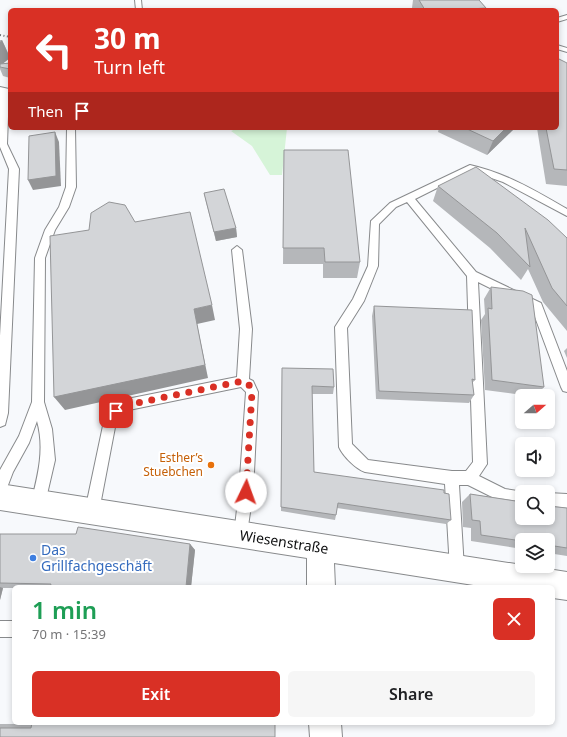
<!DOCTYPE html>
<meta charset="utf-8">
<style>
body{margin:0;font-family:"Noto Sans",sans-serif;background:#f6f6f6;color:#202124;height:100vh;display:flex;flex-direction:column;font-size:15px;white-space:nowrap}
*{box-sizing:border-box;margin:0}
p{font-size:13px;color:#757577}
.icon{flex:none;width:22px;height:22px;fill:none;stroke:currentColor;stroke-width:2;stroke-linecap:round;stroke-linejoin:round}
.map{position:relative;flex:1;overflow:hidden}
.details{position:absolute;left:12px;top:585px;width:543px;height:140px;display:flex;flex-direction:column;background:#fff;border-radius:6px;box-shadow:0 2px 6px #0003}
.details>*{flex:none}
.hud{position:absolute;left:8px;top:8px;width:551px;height:122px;border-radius:6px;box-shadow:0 2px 6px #0003;background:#d93025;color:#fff;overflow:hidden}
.needle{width:26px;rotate:70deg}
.buttons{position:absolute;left:515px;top:389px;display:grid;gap:8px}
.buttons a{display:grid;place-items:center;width:40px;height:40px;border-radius:6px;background:#fff;box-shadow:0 2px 6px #0003;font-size:20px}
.pin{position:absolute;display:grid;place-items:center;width:34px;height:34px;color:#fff;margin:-17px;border-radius:8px;box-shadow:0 2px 6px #0006}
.me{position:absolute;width:44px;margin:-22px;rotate:3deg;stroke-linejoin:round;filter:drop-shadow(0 0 3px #0008)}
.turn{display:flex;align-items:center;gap:14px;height:84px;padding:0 20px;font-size:18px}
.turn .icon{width:52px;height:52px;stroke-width:2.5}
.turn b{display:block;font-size:28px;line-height:34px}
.then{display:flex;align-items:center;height:38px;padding:0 20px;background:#0003;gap:8px;font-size:15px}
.round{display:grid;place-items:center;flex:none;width:42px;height:42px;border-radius:6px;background:#f6f6f6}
.headline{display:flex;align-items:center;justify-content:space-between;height:68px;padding:0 20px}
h1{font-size:24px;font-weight:600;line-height:30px;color:#1e9e55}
.action{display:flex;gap:8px;margin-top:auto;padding:8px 20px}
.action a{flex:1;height:46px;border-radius:6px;background:#d93025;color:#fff;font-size:16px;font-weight:600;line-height:46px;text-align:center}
.action a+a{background:#f6f6f6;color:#202124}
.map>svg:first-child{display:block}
</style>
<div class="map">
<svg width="567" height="737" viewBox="0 0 567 737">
<rect width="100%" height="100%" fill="#f7f9fc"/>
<path fill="#d6f4d8" d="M238,128h49l-5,47h-12l-18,-29 -21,-15z"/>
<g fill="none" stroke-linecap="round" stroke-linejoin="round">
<defs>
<g id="lane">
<path d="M135,0h6l1,10h-6z"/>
<path d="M567,15v4l-10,3v-4z"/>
<path d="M557,45l10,3v4l-10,-3z"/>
<path d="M0,87l9,2 -2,55 12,25 -11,244 -3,12 -5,2v-91l9,-167 -9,-22z"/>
<path d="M67,128h8l1,59 -7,20 -14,23 -10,28 -1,144 8,27 3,31 -10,43 -2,5 -5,2 -5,-2 -2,-5c7,-28 14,-54 6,-82l-8,22 -16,29 -8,21 -5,2v-25l19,-34 13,-34 3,-144 10,-28 14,-23 7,-20z"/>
<path d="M470,165c36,8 66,26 97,44v7l-64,-34 -32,-11 -56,28 61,73 65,31 26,68v21l-4,-1 -2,-4 -29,-78 -54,-27 9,182 -8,12 26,13 19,3h-2v13l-18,-2 -36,-18h-9l5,84 -2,5 -5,2 -5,-2 -2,-5 -5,-85 -80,-12c-9,-3 -22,-16 -26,-25l-4,-120 18,-28 15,-33 3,-45 19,-18zM407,202l60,74 6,186 -7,9h-14l-84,-11 -16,-16 -5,-116 17,-27 14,-35 1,-42 17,-17z"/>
<path d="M237,246l5,4 10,79 -3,50 4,2 5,11 -5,100 -7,48 -5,2 -5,-2 -2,-5 5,-43 7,-100 -5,-5 -112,23 -9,5 -4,7 -17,89 -2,5 -5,2 -5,-2 -2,-5 19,-90 8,-14 15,-8 110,-22 3,-48 -8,-79z"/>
<path d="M548,493l19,1v14l-19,-1z"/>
<rect x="0" y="621" width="14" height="16"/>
</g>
<g id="street">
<path d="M0,484l567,88v28l-14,-2v-11h-67l-152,-24 1,24h-28v-29l-307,-48z"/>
<path d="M309,723h32l1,14h-32z"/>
</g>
</defs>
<use href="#lane" stroke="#888a8c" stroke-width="2"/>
<use href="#street" stroke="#888a8c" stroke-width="2"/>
<use href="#lane" fill="#fff" fill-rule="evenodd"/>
<use href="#street" fill="#fff" fill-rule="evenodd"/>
<path stroke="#6b6d6f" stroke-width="2" stroke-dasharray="1 2.5" stroke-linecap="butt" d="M0,35l10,2"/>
</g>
<g fill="#b5b7ba">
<path d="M413,0h66l7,8 -1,2h-72l-1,-2z"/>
<path d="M0,40h2l8,17 -8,7 8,-1v15l-7,-2 -3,-7z"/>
<path d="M567,63v123l-21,-2 -9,-56h20z"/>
<path d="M439,128h76l-28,27 -49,-23z"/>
<path d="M284,150l76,112 -3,16h-34v-14h-40z"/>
<path d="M438,186l129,52v93l-24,-29 -15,-33 -7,11 -31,-32 -57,-47z"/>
<path d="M204,193l32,35 1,9 -21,4 -10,-39z"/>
<path d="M491,287l53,100 -8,9h-6l-45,-6 -4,-70 4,-6 -1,-15z"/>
<path d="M374,306l101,74 -3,3 2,12 -5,8 -93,-4 -4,-83z"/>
<path d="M567,348v10l-3,-7z"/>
<path d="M282,368l52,19 -1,7h-21l2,78 130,21 7,27 -5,4 -109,-16 -1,7 -1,5 -54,-9z"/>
<path d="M470,494l97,14v48l-19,-3v-13h-26v9l-51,-8v-13l-8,-1 -1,-25z"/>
<path d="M0,534l190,10 5,6 -4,37h-177v1h-11l-3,12z"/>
<path d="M275,723v14h-275v-13z"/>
</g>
<g fill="#949597">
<path d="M2,40l8,18 -10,8v-24z"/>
<path d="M506,128h9l-28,27 6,-14z"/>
<path d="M55,132l4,10 2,44 -28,4 -5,-10z"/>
<path d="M236,228l1,9 -21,4 -2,-9z"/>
<path d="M212,305l3,15 -18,4 11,54 -143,32 -11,-13 140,-88z"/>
<path d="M190,544l5,6 -4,37h-5z"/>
<path d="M0,587l3,1 -3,12z"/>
</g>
<g fill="#d3d5d8" stroke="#949597">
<path d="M419,0h60l7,8 -16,1 1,1h-46z"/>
<path d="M557,58l10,5v107l-13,-1 -8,-41h11z"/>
<path d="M10,63v6l-10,-2v-3z"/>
<path d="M465,128h41l-13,13z"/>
<path d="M55,132l1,44 -28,4 1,-44z"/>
<path d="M284,150h64l12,112h-35l-1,-14h-41z"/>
<path d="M476,167l72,53 19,18v68l-15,-18 -27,-60 5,39 -33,-34 -59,-47z"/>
<path d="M224,189l12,39 -22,4 -10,-39z"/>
<path d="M109,202l16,3 10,17 55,-10 22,93 -18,4 11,56 -151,32 -4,-161 39,-6 2,-17z"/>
<path d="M491,287l32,4 9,4 12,92 -52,-7 -4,-72 4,1z"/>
<path d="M374,306l98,4 3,70 -3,-1 2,16 -95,-4z"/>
<path d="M282,368l51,1 1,18 -22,-1 2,86 130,18v3l5,1 2,26 -113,-17 -2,12 -55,-8z"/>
<path d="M470,494l52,8v16h26v-12l19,2v40l-19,-3v-5h-26v1l-41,-6 -1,-14 -8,-1z"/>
<path d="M78,527l112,17 -4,43h-136l1,-3 -51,-1v-49h76z"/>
<path d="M32,723h243v14h-275v-9h31z"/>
</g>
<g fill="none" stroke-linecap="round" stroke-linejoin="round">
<path stroke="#d93025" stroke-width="7" stroke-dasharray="0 12.6" d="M116,411l11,-6 116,-24 6,4 3,7 -6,100"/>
</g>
<circle fill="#e8710a" stroke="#fff" stroke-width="1.5" cx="211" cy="465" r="4"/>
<circle fill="#3f7fe0" stroke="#fff" stroke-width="1.5" cx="33" cy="558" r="4"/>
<g text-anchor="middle" stroke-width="4" stroke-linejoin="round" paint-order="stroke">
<g font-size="12" fill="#c56008" stroke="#fff" text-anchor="end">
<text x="203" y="462">Esther’s<tspan x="203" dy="14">Stuebchen</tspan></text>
</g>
<g font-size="14" fill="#0d0e0f" stroke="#fff">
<text transform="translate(284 542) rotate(9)" y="5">Wiesenstraße</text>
</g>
<g font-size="14" fill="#366cbe" stroke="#fff" text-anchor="start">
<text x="41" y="555">Das<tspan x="41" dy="16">Grillfachgeschäft</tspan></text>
</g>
</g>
</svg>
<div class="buttons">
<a><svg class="needle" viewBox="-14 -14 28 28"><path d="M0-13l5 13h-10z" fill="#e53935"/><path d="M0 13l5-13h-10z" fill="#757577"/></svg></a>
<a><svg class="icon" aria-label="sound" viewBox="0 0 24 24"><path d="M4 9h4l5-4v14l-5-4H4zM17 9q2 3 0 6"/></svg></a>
<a><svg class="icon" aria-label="search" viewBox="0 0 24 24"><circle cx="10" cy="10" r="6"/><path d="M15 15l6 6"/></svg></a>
<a><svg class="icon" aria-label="layers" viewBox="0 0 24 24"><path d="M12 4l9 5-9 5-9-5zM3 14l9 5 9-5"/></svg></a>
</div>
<div class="pin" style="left:116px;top:411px;background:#d93025"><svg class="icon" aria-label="arrive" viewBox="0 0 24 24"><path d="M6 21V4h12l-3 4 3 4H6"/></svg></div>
<svg class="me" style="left:246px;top:492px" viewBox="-20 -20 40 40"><circle r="19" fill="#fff"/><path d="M0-13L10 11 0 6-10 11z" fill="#d93025"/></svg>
<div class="hud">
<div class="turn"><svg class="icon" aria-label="left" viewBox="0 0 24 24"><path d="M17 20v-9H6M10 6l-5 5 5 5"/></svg><div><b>30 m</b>Turn left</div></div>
<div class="then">Then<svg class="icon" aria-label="arrive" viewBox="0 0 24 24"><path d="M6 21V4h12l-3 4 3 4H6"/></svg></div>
</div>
<section class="details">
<div class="headline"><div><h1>1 min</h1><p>70 m · 15:39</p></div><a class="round" style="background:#d93025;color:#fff"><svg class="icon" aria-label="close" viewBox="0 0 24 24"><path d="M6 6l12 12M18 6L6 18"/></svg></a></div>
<div class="action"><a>Exit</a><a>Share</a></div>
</section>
</div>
